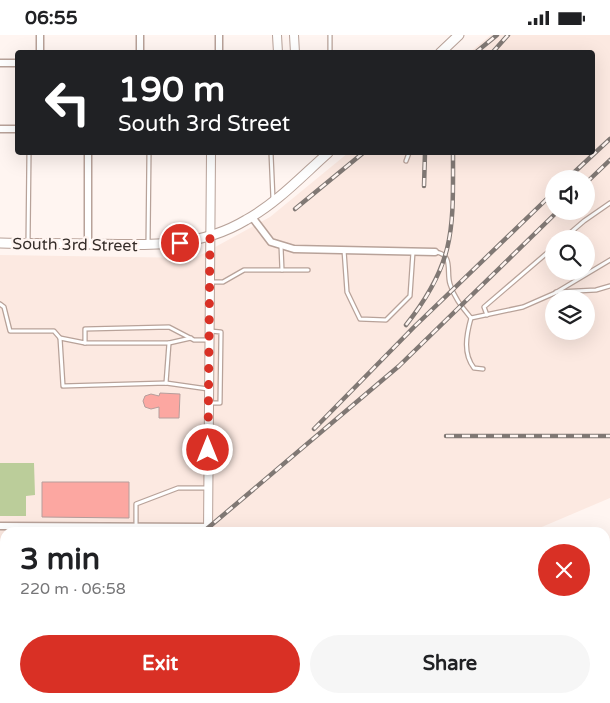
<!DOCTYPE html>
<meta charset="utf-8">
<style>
body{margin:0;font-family:"Varela Round",sans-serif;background:#f6f6f6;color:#202124;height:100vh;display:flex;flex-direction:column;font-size:19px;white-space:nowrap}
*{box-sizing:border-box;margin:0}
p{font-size:16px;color:#757577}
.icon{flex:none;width:28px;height:28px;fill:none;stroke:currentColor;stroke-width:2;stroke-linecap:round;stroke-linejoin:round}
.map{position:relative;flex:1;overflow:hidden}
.drawer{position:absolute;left:0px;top:492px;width:610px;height:176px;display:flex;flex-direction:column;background:#fff;border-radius:15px 15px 0 0;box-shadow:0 5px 20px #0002}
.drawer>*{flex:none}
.hud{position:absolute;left:15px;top:15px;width:580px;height:105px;border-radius:5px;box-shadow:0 5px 20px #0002;background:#202124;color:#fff;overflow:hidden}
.controls{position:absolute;left:545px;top:135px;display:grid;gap:10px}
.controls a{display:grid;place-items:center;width:50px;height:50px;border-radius:50%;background:#fff;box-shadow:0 5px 20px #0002;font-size:25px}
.pin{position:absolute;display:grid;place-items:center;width:42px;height:42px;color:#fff;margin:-21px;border:2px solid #fff;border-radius:50%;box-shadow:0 1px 5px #0007}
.me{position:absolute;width:55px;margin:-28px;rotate:0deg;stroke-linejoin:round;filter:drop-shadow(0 0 4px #0008)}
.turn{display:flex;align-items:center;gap:18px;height:105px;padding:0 20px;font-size:22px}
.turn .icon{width:65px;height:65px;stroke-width:2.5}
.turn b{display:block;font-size:35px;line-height:42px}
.round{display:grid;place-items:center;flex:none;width:52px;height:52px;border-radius:26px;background:#f6f6f6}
.head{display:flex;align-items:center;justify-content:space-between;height:85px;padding:0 20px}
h1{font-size:30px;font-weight:800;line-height:38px}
.action{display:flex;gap:10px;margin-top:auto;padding:10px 20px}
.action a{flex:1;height:58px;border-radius:30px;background:#d93025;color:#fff;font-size:20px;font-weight:800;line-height:58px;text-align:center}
.action a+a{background:#f6f6f6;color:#202124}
.status{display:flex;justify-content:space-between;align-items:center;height:35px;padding:0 25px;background:#fff;direction:ltr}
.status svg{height:14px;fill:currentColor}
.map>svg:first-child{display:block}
</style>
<div class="status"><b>06:55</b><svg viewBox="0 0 49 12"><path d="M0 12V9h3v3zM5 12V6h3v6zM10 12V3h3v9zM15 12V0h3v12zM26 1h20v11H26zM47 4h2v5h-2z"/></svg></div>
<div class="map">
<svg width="610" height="668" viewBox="0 0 610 668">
<rect width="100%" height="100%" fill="#fff5f1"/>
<path fill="#fce9e1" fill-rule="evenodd" d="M491,0h119v463l-80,34 -525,1v166h63l-5,4h-63v-448l195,3 75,-41 78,-64h244v-100l-122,-1zM554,144h32v32h-32zM554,204h32v32h-32zM554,264h32v32h-32z"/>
<g fill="#bbcd9a">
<path d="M0,428h34l1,32 -9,1v20h-26z"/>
<path d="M5,543v68h-5v-68z"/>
</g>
<g fill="#fca7a1" stroke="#b69e9c">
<path d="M160,358l20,1 -1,24h-20v-11l-8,2 -6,-2 -2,-6 2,-5 6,-2 8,2z"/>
<path d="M42,447h87v36l-87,-1z"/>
</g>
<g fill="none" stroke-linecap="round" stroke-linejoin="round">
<defs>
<g id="service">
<path d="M330,18v-18"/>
<path d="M271,118l2,46"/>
<path d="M406,126l3,-8"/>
<path d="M563,204l21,-18 26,-18"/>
<path d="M28,207l1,-89"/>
<path d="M148,209l1,-91"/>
<path d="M281,211l1,24"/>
<path d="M344,215l3,42 13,27 26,1 24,-24 3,-44"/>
<path d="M435,217c19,2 11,20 15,32 4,14 13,24 21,34l52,-11 32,-14 55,-33"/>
<path d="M210,247h13l21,-12h64"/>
<path d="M556,257l40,-2 14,-4"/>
<path d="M0,269l4,3 6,24h44l6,7 3,48 103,-3 42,6"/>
<path d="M487,280l-3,-8 70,-60"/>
<path d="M471,283c-5,18 -8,36 3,50l9,1"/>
<path d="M60,303l25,5v-14l84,-2 25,13h14"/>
<path d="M85,308h84l22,-5"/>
<path d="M166,348l3,-40"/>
<path d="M209,368h11l1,-71 -11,-1"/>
<path d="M136,491v-22l42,-16h30"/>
<path d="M605,541h5"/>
</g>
<g id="minor">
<path d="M40,0v18"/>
<path d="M140,0v18"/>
<path d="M219,0v18"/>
<path d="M0,28h18"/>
<path d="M0,94h18"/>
<path d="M252,182l19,25 23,7 141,3"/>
<path d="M88,209v-91"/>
<path d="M0,491l208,1"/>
<path d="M0,617h5"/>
<path d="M90,668l1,-4"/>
</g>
<g id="tertiary">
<path d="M277,0l1,18"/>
<path d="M294,0l1,18"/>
<path d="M208,498l3,-380"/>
<path d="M535,664l2,4"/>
<path d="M207,668v-4"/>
</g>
<g id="secondary">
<path d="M440,18l19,-18"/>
<path d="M0,208c30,1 61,0 91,1 54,1 107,5 155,-24 31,-17 56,-44 82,-67"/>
</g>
<g id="primary">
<path d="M605,644l5,-3"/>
<path d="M353,668l3,-4"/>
<path d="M555,668l10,-4"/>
<path d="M607,668l3,-1"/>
</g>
</defs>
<use href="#service" stroke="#b8a299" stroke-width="5.5"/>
<use href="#minor" stroke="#b8a299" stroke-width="9"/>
<use href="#tertiary" stroke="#b8a299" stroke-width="10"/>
<use href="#secondary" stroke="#b8a299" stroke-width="11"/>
<use href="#primary" stroke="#b8a299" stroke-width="12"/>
<use href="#service" stroke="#fff" stroke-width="3"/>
<use href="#minor" stroke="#fff" stroke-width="6"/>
<use href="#tertiary" stroke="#fff" stroke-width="8"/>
<use href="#secondary" stroke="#fff" stroke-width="9"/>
<use href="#primary" stroke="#fff" stroke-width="10"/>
<defs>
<g id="rail">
<path d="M475,18l22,-18"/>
<path d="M492,18l16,-18"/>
<path d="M567,144l43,-40"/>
<path d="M586,148l24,-23"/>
<path d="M424,151l1,-33"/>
<path d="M295,174l68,-56"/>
<path d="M406,290c50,-63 47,-97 47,-172"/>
<path d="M314,394l100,-102 140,-135"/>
<path d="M446,401h164"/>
<path d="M202,498l197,-167 159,-155"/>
<path d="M24,668l4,-4"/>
</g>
</defs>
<use href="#rail" stroke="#807874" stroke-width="4.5"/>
<use href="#rail" stroke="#fff5f1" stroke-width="2.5" stroke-dasharray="8" stroke-linecap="butt"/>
</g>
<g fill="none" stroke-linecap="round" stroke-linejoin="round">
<path stroke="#d93025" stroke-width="9" stroke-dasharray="0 16.2" d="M180,208l30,-6 -2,213"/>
</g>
<g text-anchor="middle" stroke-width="5" stroke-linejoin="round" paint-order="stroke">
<g font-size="16" fill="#352d29" stroke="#fff5f1">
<text transform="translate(75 209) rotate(1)" y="6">South 3rd Street</text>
</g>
</g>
</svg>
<div class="controls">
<a><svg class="icon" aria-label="sound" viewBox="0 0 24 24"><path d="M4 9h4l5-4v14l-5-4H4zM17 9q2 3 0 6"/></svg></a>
<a><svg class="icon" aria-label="search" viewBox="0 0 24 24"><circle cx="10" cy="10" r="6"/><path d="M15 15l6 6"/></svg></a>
<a><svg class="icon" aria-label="layers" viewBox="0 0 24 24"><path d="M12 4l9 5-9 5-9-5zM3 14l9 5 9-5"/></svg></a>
</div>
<div class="pin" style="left:180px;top:208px;background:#d93025"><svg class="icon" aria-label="arrive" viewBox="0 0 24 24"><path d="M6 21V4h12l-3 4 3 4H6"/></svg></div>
<svg class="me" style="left:208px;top:415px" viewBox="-20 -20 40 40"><circle r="17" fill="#d93025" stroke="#fff" stroke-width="3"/><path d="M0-11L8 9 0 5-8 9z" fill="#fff"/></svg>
<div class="hud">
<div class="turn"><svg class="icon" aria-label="left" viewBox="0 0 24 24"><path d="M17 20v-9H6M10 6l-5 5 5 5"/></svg><div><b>190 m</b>South 3rd Street</div></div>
</div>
<section class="drawer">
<div class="head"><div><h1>3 min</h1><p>220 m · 06:58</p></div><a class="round" style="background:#d93025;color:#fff"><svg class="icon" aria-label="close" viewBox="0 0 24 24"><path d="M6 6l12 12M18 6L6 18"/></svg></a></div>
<div class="action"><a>Exit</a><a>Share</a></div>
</section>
</div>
